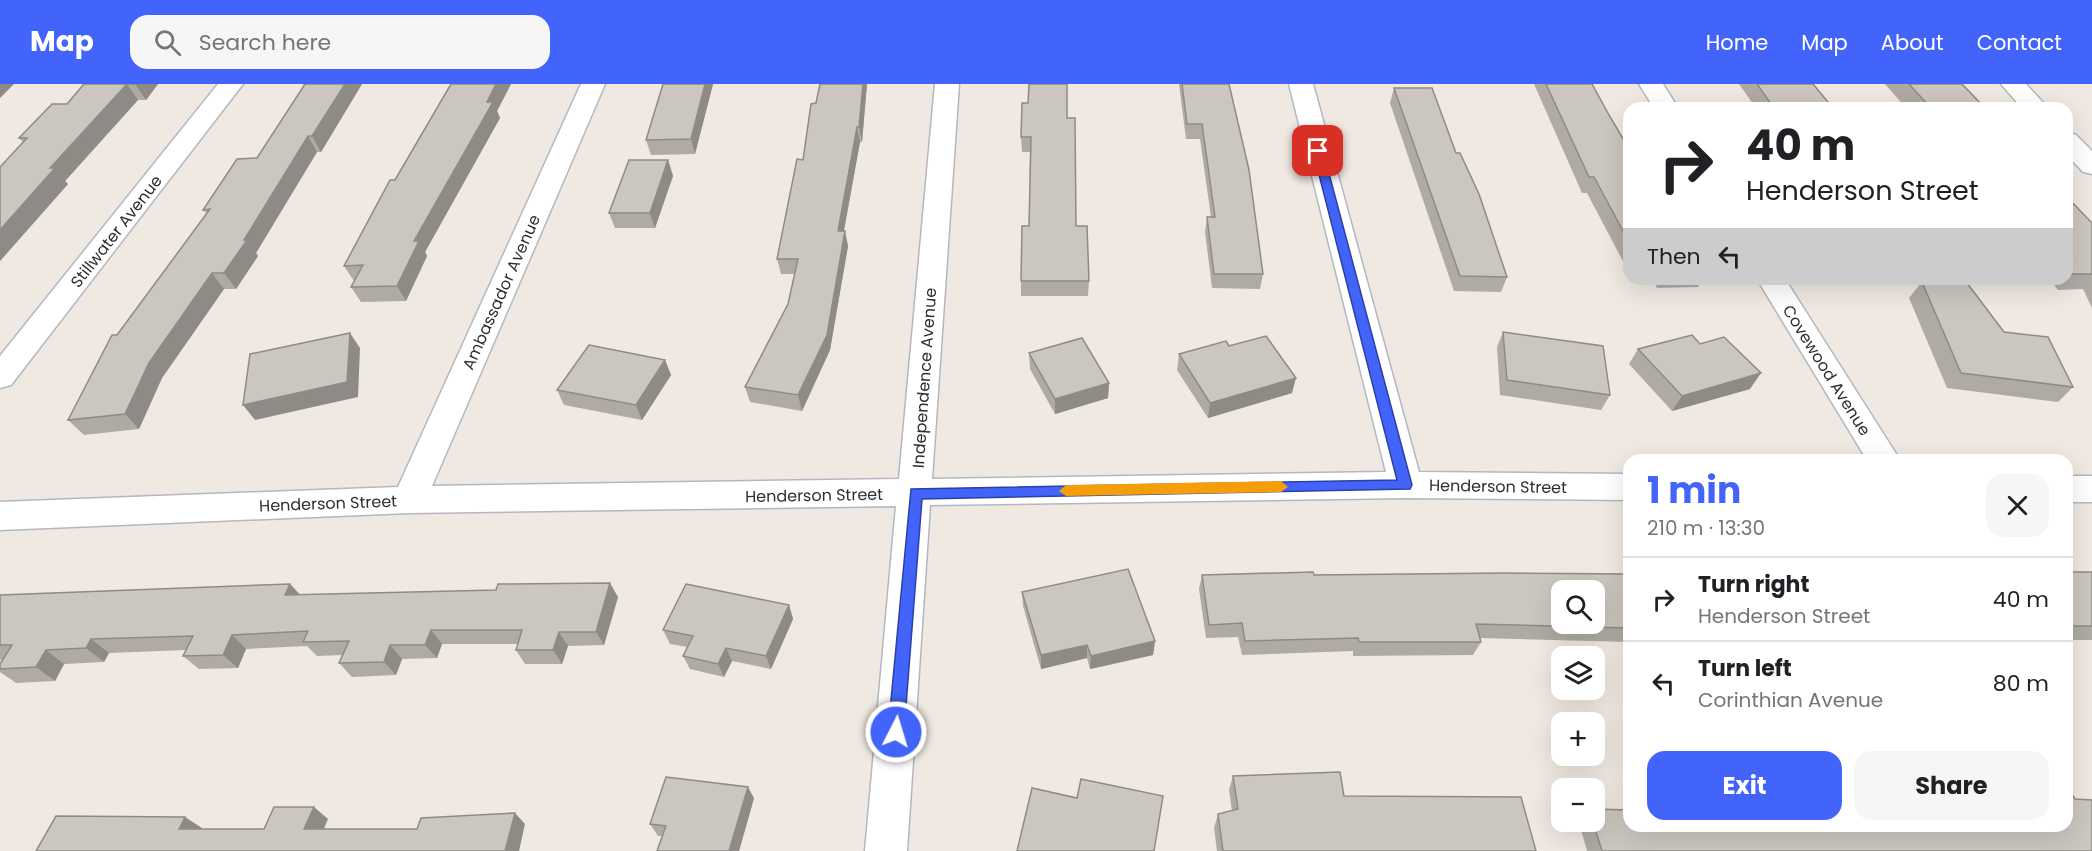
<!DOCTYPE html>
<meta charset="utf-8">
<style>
body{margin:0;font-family:Poppins,sans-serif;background:#f6f6f6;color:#202124;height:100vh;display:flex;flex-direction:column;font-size:22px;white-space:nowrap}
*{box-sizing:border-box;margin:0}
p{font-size:20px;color:#757577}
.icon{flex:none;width:33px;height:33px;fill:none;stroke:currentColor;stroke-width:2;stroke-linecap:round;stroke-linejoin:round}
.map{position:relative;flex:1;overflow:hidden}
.details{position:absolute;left:1623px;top:370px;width:450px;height:378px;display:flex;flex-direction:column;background:#fff;border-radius:18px;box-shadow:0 6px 24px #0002}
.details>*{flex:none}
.top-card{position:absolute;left:1623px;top:18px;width:450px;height:183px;border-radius:18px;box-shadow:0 6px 24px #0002;background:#fff;color:#202124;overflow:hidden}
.buttons{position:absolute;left:1551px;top:496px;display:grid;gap:12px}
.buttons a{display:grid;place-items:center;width:54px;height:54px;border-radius:12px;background:#fff;box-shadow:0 6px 24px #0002;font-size:30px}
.pin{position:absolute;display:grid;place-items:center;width:51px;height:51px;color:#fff;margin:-26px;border-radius:12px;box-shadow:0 3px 9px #0006}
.me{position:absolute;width:66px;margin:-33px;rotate:5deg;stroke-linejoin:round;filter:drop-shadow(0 0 4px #0008)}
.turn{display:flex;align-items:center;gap:21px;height:126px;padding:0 24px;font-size:27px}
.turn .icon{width:78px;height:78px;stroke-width:2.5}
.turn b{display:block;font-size:42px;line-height:51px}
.then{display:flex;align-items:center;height:57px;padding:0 24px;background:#0003;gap:12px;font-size:22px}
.round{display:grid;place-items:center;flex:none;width:63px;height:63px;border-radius:18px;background:#f6f6f6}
.summary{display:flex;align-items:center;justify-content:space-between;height:102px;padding:0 24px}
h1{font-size:36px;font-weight:700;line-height:45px;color:#4264fb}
.cta{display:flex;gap:12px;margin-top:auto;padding:12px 24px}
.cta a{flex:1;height:69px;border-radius:18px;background:#4264fb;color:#fff;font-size:24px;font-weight:700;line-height:69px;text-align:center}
.cta a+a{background:#f6f6f6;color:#202124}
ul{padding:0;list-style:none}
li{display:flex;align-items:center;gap:18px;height:84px;padding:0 24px;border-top:2px solid #e0e0e0}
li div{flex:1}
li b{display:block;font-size:22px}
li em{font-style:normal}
header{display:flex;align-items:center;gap:36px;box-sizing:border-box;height:84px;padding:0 30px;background:#4264fb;color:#fff}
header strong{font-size:28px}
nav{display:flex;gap:33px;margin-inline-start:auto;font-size:21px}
.search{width:420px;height:54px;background:#f6f6f6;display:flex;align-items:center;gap:15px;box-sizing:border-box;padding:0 21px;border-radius:18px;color:#757577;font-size:22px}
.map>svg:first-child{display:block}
</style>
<header>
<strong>Map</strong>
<div class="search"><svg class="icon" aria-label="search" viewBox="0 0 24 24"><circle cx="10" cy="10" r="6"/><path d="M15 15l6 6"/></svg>Search here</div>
<nav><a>Home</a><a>Map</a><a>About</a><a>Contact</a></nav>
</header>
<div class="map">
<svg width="2092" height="767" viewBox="0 0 2092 767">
<rect width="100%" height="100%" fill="#efe9e1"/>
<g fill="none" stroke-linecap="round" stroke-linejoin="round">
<defs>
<g id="street">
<path d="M218,0h25l-232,301 -11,3v-32z"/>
<path d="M581,0h24l-173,402 467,-7 36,-395h24l-27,395 454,-7 -97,-388h24l106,388 210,2v26l-223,-2 -476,7 -23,346h-42l31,-345 -487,7 -409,17v-28l398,-15z"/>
<path d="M1639,0h24l15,24h-24z"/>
<path d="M2001,0h25l22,24h-26z"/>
<path d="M2067,48l9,3 16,16v23l-9,-2 -16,-17z"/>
<path d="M1757,195h28l115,181h-33z"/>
<rect x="2067" y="392" width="25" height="26"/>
</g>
</defs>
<use href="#street" stroke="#b4b7c1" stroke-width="3"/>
<use href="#street" fill="#fff" fill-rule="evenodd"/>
</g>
<g fill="#afaba4">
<path d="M84,0h74l-12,16h-8l-73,81 3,3 -68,77v-94l23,-25 -4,-4 48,-34z"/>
<path d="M303,0h59l-41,68h-4l-61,101 2,3 -22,33h-12l-62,89 -23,51 -55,6 -16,-15 49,-85 90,-121 -4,-4 54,-52 47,-73z"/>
<path d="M451,0h60l-14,27 3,7 -75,134 2,4 -21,45 -45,1 -10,-15 3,-6 -10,-15z"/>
<path d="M713,0l-18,70 -44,1 -5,-15z"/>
<path d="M820,0h47l-5,58h-2l-16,89 4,15 -18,104 -28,61 -52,-9 -5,-15 43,-83 7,-30h-14l-4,-15 26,-99z"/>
<path d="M1179,0h50l34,190 -3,15 -48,-1 -7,-56 2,-15h4l-11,-78h-14z"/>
<path d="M1534,0h58l17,31 20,34v118h-3l-39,-74h-5z"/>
<path d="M1739,0h74l20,24h-77z"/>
<path d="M1885,0h77l23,24h-79z"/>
<path d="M1394,4l62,65 51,124 -6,15 -47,-1 -64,-188z"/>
<path d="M1067,34l9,108 13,55 -1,15h-67v-15l8,-55 1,-74h-8l-1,-15z"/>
<path d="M668,76l5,16 -18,52h-40l-6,-15z"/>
<path d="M2067,114l25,25v85l-9,-19 -25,1 -9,-11h18z"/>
<path d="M1652,195h51l-5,8 -41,1z"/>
<path d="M1872,195h92l40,53 69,55 -15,15 -111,-14 -38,-90 12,-15 -45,1z"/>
<path d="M1503,248l107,63 -9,15 -101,-15 -3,-48z"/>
<path d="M1700,260l50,45 -78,22 -43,-47 9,-15z"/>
<path d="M1229,262l63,47 -84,25 -31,-48 2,-16z"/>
<path d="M1029,269l80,30 -1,15 -53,16 -25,-45z"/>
<path d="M665,276l6,15 -29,45 -78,-15 -7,-15z"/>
<rect x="2067" y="488" width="25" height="68"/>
<path d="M1629,490v68l-149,-4 1,4 -8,13 -120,1v-5l-111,4 -4,-18 -32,1 -7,-49 3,-14z"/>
<path d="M290,500l10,11 318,2 -14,48 -36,1 -6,18h-37l-9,-14 2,-6h-76l-5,14 -35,1 -6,16 -44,2 -13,-14 4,-8 -26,1 -10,-10 -61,3 -8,19 -39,1 -16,-13 3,-6 -77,3 -5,9 -40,2 -9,17 -39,2 -16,-11v-8l3,-5 -3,1v-65z"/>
<path d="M1022,508l133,49 -2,14 -63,14 -3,-11 -46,11 -18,-63z"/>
<path d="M789,521l4,14 -22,50 -39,-8 -8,16 -34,-8 -7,-13 5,-9 -18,-3 -7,-14z"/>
<path d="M1233,692l111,20 192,55h-319l-3,-23 4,-14 14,-3 -3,-21z"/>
<path d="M754,714l-15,53h-82l5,-15h-4l-8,-12z"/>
<path d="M2075,715l17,52h-505l-8,-29 488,4z"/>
</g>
<g fill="#8e8b86">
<path d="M0,0h14l-14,14z"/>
<path d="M127,0l11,16 -73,81 3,3 -68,77v-31l50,-62z"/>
<path d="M135,0h23l-12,16z"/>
<path d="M345,0h17l-41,68 -9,-16z"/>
<path d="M496,0h15l-14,27 3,7 -75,134 2,4 -21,45 -9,-15 17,-45z"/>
<path d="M705,0h8l-18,70 -4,-15z"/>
<path d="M863,0h4l-5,58 -3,-15z"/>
<path d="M857,43l3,15 -19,104 -3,-15z"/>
<path d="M308,52l9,16 -61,101 2,3 -22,33 -12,-16 20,-33z"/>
<path d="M668,76l5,16 -18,52 -5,-15z"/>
<path d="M845,147l3,15 -18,104 -28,61 -4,-16z"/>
<path d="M212,189l12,16 -62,89 -23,51 -14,-15 24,-51z"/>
<path d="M350,249l10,15 -2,49 -103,23 -12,-15z"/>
<path d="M665,276l6,15 -29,45 -6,-15z"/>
<path d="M1761,289l-11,16 -78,22 10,-15z"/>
<path d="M1296,294l-4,15 -84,25 2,-15z"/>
<path d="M1109,299l-1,15 -53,16v-15z"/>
<path d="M610,499l8,14 -14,48 -8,-13z"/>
<path d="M290,500l13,14 -18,-3z"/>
<path d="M789,521l4,14 -22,50 -5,-13z"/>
<path d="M431,546l11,14 -5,14 -12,-13z"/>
<path d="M559,548l9,14 -6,18 -9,-14z"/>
<path d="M232,551l14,14 -8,19 -15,-13z"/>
<path d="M91,555l18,14 -5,9 -18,-14z"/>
<path d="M1155,557l-2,14 -63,14 1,-13z"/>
<path d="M390,561l12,14 -6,16 -12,-13z"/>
<path d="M1087,561v13l-46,11v-14z"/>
<path d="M726,564l6,13 -8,16 -6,-13z"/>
<path d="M46,566l18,14 -9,17 -19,-14z"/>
<path d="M748,703l6,11 -15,53h-10z"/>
<path d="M314,723l14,12 -9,22 -15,-12z"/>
<path d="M515,729l10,11 -6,27h-14z"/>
<path d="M185,733l17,11 -6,12 -17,-11z"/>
</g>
<g fill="#cbc7bf" stroke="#8e8b86" stroke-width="1.5" fill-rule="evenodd">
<path d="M84,0h51h-8l-77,84h5l-55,62v-63l27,-29h-8l33,-34h15z"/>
<path d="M305,0h40l-33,52h-4l-64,104h3l-23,33h-12l-63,90 -24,51 -57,6 44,-85h5l93,-126 -7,1 34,-51 20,-1z"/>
<path d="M451,0h45l-9,18h6l-79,139h5l-22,45 -46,1 12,-22 -19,1 46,-86h5z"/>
<path d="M663,0h42l-14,55 -45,1z"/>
<path d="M820,0h43l-4,43h-2l-19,104h7l-18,104 -29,60 -53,-8 43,-83 10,-45h-21l20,-100 6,1 8,-56 5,-1z"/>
<path d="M1029,0h38v34h8l1,108h11l2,55h-68l1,-55h7l2,-89h-10l1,-34h6z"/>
<path d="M1182,0h47l20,86 14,104h-49l-7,-57h8l-13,-93h-15z"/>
<path d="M1546,0h46l17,31 20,34v93l-35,-65h-5z"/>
<path d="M1757,0h56l20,24h-59z"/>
<path d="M1909,0h53l23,24h-54z"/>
<path d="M1394,4h38l24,65h4l19,41 28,83 -47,-1z"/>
<path d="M629,76h39l-18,53h-41z"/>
<path d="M2067,113l25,26v51h-20l-5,-6z"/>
<path d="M1932,195h32l40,53 44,5 25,50 -112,-14 -39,-91z"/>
<path d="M1503,248l100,14 7,49 -103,-15z"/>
<path d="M350,249l-3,49 -104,23 7,-51z"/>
<path d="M1692,251l8,9 24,-7 37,36 -79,23 -44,-47z"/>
<path d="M1266,252l30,42 -86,25 -31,-49 47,-13 3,5z"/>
<path d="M1082,254l27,45 -54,16 -26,-46z"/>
<path d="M589,261l76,15 -29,45 -79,-15z"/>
<path d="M1128,485l27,72 -64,15 -4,-11 -46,10 -19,-63z"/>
<path d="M1313,488l1,3 190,-2 125,1v54l-153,-4 5,18h-122l-1,-4 -113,3 -3,-18 -33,2 -7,-50zM1562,507h32v33h-32z"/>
<rect x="2067" y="488" width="25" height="54"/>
<path d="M610,499l-14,49h-37l-6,18h-37l6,-20h-91l-6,15h-35l-6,17 -45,1 10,-22 -46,1 5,-11 -76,4 -9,20 -40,1 10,-20 -102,3 -5,9 -40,2 -10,17 -36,2v-5l12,-19h-12v-50l290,-11 -5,11 211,-5 2,-6z"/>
<path d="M686,500l103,21 -23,51 -40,-8 -8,16 -35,-8 10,-20 -30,-6z"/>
<path d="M1340,688l4,24 177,1 15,54h-313l-5,-37 20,-5 -5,-33z"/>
<path d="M666,693l82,10 -19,64h-72l9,-25 -16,-2z"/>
<path d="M1081,695l82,17 -9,55h-137l15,-63 45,10z"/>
<path d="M2067,710h5l3,5 17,1v51h-490l-9,-29h1v-13l35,1v16h438z"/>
<path d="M274,723h40l-10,22h113l4,-11 94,-5 -10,38h-469l20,-35 129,1 -6,12h85z"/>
</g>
<path fill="#4264fb" stroke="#2b41a3" stroke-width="1.5" d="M1318,64l5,3 89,334 -2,4 -488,10 -18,233 -2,5 -6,2 -6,-2 -2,-5 23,-243 486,-9 -84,-329z"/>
<path fill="#f59e0b" d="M1281,397l7,6 -7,5 -215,4 -7,-5 7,-6z"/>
<g text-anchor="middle" stroke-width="4.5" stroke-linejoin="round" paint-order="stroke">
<g font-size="16" fill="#2e2e2e" stroke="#fff">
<text transform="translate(116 147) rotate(-52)" y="6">Stillwater Avenue</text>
<text transform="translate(501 208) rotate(-66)" y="6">Ambassador Avenue</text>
<text transform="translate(1827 286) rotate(58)" y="6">Covewood Avenue</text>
<text transform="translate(924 294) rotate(-86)" y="6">Independence Avenue</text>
<text transform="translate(1498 402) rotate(1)" y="6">Henderson Street</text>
<text transform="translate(814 411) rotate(-1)" y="6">Henderson Street</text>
<text transform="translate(328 419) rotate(-2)" y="6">Henderson Street</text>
</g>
</g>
</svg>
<div class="buttons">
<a><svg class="icon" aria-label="search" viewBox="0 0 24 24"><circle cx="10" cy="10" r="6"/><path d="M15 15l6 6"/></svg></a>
<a><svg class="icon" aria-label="layers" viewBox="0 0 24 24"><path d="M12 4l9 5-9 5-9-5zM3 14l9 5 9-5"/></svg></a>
<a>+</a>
<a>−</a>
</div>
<div class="pin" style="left:1318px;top:67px;background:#d93025"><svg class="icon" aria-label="arrive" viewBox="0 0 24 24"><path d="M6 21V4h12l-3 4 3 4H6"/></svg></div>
<svg class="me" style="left:896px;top:648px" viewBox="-20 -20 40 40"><circle r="17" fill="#4264fb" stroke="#fff" stroke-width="3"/><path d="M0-11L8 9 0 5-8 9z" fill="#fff"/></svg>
<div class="top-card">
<div class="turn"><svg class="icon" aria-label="right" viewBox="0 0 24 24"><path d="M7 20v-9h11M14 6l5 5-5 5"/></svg><div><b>40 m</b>Henderson Street</div></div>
<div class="then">Then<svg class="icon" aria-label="left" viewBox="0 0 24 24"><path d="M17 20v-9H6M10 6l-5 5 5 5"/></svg></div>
</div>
<section class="details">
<div class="summary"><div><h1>1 min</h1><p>210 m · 13:30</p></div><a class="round"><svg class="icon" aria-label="close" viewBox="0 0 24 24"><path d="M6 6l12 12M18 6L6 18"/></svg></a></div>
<ul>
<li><svg class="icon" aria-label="right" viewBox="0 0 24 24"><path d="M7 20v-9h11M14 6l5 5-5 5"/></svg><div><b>Turn right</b><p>Henderson Street</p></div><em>40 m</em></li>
<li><svg class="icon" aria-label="left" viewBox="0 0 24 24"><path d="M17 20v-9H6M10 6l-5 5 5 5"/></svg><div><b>Turn left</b><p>Corinthian Avenue</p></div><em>80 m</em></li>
</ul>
<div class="cta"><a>Exit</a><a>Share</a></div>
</section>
</div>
